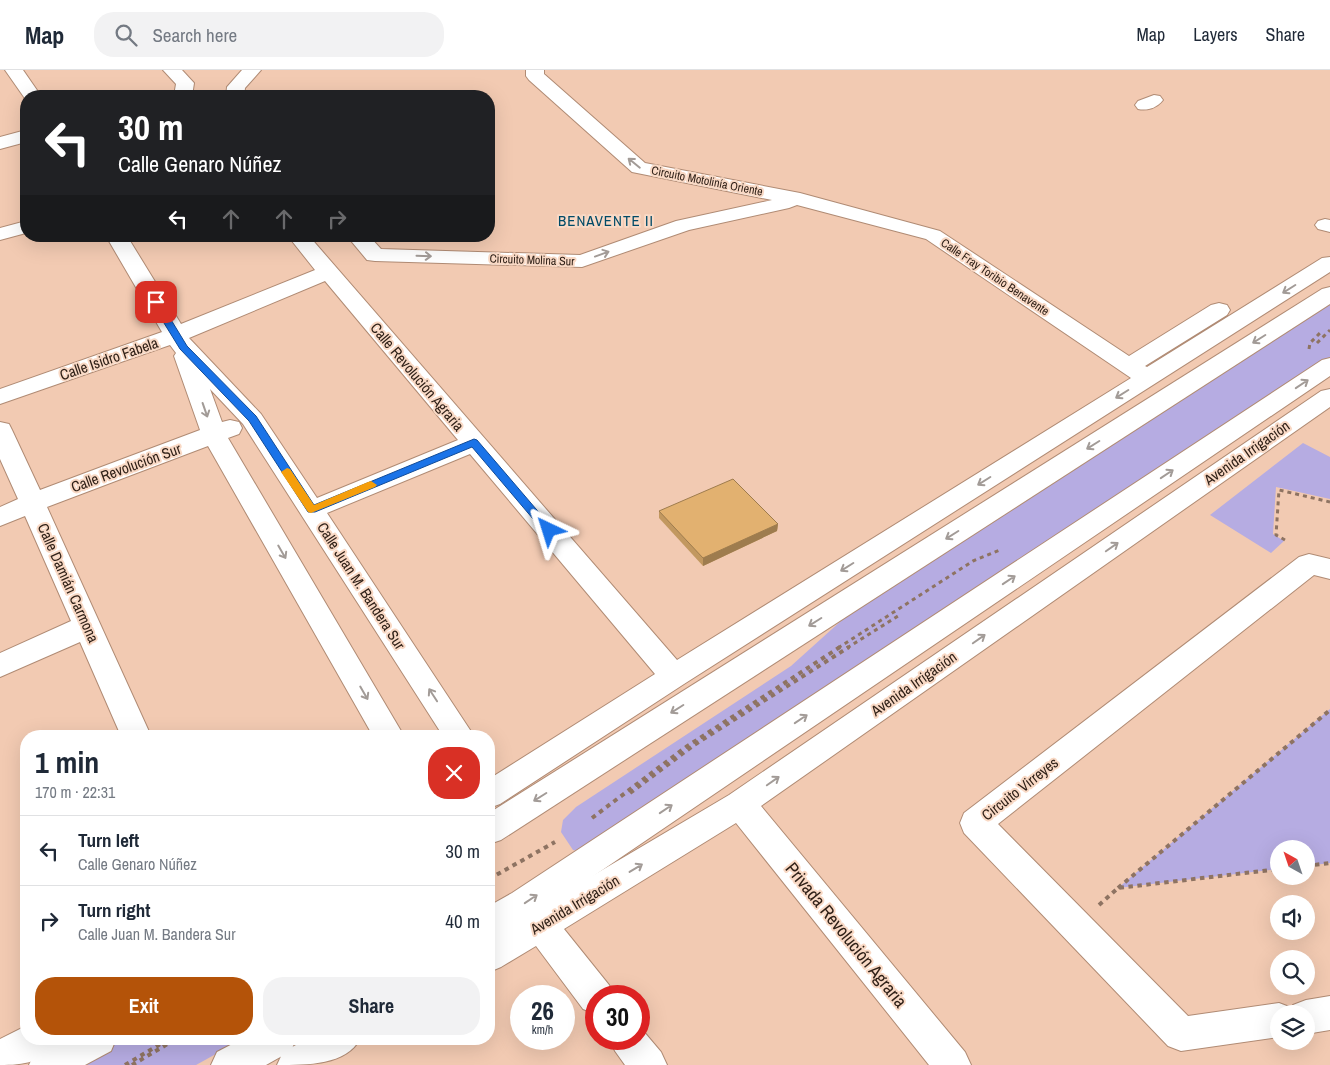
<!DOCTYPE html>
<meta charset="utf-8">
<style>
body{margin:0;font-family:"Archivo Narrow",sans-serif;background:#f2f2f3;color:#1f2937;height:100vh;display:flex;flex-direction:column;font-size:19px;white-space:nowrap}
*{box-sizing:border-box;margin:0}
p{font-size:16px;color:#747a83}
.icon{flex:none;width:28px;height:28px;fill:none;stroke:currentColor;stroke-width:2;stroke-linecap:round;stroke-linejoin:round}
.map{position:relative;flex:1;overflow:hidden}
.drawer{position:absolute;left:20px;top:660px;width:475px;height:315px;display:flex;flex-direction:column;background:#fff;border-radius:20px;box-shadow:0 5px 20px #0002}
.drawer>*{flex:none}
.hud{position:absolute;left:20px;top:20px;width:475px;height:152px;border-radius:20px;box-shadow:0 5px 20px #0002;background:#202124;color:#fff;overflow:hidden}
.needle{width:32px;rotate:320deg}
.controls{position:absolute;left:1270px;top:770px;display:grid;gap:10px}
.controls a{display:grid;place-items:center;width:45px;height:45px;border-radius:50%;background:#fff;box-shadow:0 5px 20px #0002;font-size:25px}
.speed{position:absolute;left:510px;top:915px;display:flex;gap:10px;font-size:25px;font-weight:700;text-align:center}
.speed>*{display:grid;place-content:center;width:65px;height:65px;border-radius:50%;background:#fff;box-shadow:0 5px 20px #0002;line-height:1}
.speed small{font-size:12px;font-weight:400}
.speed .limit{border:8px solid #d22;background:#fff;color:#111}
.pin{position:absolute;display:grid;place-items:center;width:42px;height:42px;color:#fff;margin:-21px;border-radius:10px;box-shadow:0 2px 8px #0006}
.me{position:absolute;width:55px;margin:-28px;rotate:319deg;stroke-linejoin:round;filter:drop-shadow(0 0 4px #0008)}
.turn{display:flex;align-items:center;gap:18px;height:105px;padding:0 15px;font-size:22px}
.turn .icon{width:65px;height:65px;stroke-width:2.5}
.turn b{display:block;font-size:35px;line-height:42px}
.lanes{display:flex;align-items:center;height:48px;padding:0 15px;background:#0003;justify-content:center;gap:25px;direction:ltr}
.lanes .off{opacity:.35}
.round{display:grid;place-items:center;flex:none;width:52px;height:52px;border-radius:20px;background:#f2f2f3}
.overview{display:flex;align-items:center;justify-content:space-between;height:85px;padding:0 15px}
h1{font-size:30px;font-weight:800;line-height:38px}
.button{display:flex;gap:10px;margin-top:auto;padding:10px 15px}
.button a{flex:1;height:58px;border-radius:20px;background:#b45309;color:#fff;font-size:20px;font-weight:800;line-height:58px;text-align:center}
.button a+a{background:#f2f2f3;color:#1f2937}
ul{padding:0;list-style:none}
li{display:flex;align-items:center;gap:15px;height:70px;padding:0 15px;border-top:1px solid #e0e1e3}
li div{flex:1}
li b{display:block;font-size:19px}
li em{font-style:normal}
header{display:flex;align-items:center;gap:30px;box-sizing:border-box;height:70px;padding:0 25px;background:#fff;border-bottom:1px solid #e0e1e3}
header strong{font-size:24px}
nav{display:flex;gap:28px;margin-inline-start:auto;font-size:18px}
.search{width:350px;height:45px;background:#f2f2f3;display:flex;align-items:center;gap:12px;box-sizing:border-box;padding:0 18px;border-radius:20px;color:#747a83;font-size:19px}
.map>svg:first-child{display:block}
</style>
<header>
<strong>Map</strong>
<div class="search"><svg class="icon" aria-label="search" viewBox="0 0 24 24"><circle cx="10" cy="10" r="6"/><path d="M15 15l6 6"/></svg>Search here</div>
<nav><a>Map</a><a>Layers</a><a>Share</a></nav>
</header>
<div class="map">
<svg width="1330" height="995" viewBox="0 0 1330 995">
<rect width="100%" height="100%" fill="#f2cab2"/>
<g fill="#b6ace2">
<path d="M1330,229v63l-740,492 -17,-4 -12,-18 2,-12 13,-13 215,-141 61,-55z"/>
<path d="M1303,373l27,14v42l-54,-12 -3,47 11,7 -13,12 -61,-38z"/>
<path d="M1330,639v154l-24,3v-17h-27v20l-161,19z"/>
<path d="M119,969h124l-47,26h-126z"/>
</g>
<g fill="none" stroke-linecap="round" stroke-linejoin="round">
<defs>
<g id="minor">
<path d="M5,0h18l18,26h-15v4z"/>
<path d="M163,0h19l12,13 -2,13h-18l2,-12z"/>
<path d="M242,0h19l-16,18 -1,8h-18l1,-9z"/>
<path d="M526,0h18v4l101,89 155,30 140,38 189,125 82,-51 8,-2 8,2 3,5 -3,5 -82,51 2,1 175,-109 8,-1v15l-646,412 -184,120 -11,4v-29l166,-105 -185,-220 -143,59 147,223h-31l-200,-312 -33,-35 12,33 8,-2 9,2 3,6 -3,6 -11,4 176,298h-31l-165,-290 -161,61 104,229h-30l-41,-94 -80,35v-24l71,-32 -46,-105 -25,10v-19l18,-8 -18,-40v-37l9,2 3,6 28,60 160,-60 -26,-74 2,-3 -6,-8 -170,59v-15l162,-57 -56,-96h21l54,88 134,-54 -27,-34h21l368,424 454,-282 -205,-139 -129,-34 -8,3 -100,22 -107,37 -207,-6 -8,-1 -20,-24h22l12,13 199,6 96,-34 96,-21 -140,-28 -103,-92 -3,-4zM325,211l133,159 -141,58 -56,-84 -72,-76z"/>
<path d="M1154,25l6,1 3,4c-6,8 -16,11 -25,9l-3,-4 3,-4z"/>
<path d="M26,60v12l-26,7v-12z"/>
<path d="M1325,149l5,1v12l-12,-3 -3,-4 3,-4z"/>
<path d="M26,151v12l-26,7v-12z"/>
<path d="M1330,319v18l-569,399 204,246 6,13h-42l-193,-242 -172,106 45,56 5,11h-18v18l-13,-5 -47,-63 -35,21 -12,5v-35l240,-142 592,-404z"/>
<path d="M1309,484l21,5v20l-16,-4 -316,249 190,192 91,-13 13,5 1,-3 13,-5 24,-4v34l-24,4v-20h-27v23l-98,14 -13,-5 -204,-213 -4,-10 4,-10 335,-256z"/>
<path d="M26,956v13h29c-9,24 -32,26 -55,26v-26z"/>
<path d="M639,956l22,26 6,13h-42l-10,-14 -5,-12h29z"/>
<path d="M307,969h53c-14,26 -52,26 -83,26l6,-13z"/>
</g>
<g id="major">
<path d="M1330,217v17l-829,536 -12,4v-31l833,-524z"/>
<path d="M1330,288v18l-794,539 -35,20 -12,4v-33l23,-13 810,-533z"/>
<path d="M61,969h55l-5,12 -26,14h-56l6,-13z"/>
<path d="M242,969h54l-5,12 -25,14h-55l6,-13z"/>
</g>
</defs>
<use href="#minor" stroke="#b08b74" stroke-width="2"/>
<use href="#major" stroke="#b08b74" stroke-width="2"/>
<g stroke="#8e7362" stroke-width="3" stroke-dasharray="4 4" stroke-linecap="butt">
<path d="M1317,273l13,-13"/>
<path d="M1309,279l1,-6 11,-11"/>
<path d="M1285,470l-9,-5 3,-45 51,12"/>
<path d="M838,578l135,-87 27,-11"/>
<path d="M847,578l51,-32"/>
</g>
<g stroke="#8e7362" stroke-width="4" stroke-dasharray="4.5 4.5" stroke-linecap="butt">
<path d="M630,723l64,-48 155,-98"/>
<path d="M592,748l94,-71 154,-100"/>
<path d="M1306,796l24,-3"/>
<path d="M489,809l66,-37"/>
<path d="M1118,818l212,-178"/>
<path d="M1099,835l19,-17 161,-19"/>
<path d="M125,995l44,-26"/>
<path d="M132,995l44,-26"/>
</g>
<use href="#minor" fill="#fff" fill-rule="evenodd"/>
<use href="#major" fill="#fff" fill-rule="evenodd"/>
</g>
<path fill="#c29860" d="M659,441l119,13 -1,7 -74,35 -44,-48z"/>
<path fill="#9e7c4e" d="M778,454l-1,7 -74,35v-8z"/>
<path fill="#e2b170" stroke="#9e7c4e" d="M733,409l45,45 -75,34 -44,-47z"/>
<defs><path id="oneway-shaft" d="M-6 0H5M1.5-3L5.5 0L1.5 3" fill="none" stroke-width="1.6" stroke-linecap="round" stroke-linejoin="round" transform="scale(1.25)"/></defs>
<g stroke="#a29b97">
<use href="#oneway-shaft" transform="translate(634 93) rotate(-141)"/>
<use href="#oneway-shaft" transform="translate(602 184) rotate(-20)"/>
<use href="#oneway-shaft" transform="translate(424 186) rotate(2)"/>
<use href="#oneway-shaft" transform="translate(1289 219) rotate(148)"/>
<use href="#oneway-shaft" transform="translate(1259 269) rotate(148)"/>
<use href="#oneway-shaft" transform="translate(1302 314) rotate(-34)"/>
<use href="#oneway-shaft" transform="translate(1122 324) rotate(148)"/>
<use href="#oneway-shaft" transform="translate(205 340) rotate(71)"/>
<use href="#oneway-shaft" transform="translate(1093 375) rotate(148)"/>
<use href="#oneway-shaft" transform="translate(1167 404) rotate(-34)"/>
<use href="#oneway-shaft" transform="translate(984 411) rotate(148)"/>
<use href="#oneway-shaft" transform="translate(952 465) rotate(148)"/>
<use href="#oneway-shaft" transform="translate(1112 477) rotate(-35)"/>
<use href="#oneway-shaft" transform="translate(282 482) rotate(60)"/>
<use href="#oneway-shaft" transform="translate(847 497) rotate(148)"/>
<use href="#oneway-shaft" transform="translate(1009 510) rotate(-34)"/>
<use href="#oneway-shaft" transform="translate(815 552) rotate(148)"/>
<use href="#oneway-shaft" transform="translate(979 569) rotate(-35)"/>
<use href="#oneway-shaft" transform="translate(364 623) rotate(60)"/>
<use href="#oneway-shaft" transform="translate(433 625) rotate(-123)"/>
<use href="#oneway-shaft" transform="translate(677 639) rotate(148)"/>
<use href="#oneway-shaft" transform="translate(801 649) rotate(-34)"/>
<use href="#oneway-shaft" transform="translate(773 711) rotate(-35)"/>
<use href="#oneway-shaft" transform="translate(540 727) rotate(148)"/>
<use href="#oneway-shaft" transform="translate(666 739) rotate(-34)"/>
<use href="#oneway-shaft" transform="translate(636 798) rotate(-31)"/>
<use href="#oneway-shaft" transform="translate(531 829) rotate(-34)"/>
</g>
<path fill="#1a73e8" stroke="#114b97" d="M152,230h7l28,46 69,70 58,89 160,-66 3,1 77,90 -1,3h-8l-73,-86 -157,65h-7l-59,-91 -69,-72 -29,-47z"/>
<path fill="#f59e0b" d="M287,398l3,1 24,36 54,-23 3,-1 6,4 -2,2 -64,26 -3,-1 -27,-40z"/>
<g text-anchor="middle" stroke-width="4" stroke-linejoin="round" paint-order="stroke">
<g font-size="12" fill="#302118" stroke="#f9d9c5">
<text transform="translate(707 111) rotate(11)" y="4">Circuito Motolinía Oriente</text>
<text transform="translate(532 190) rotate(2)" y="4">Circuito Molina Sur</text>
<text transform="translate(995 207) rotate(34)" y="4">Calle Fray Toribio Benavente</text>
</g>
<g font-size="15" letter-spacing="1" fill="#004a67" stroke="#f9d9c5">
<text x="606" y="156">BENAVENTE II</text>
</g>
<g font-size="15" fill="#302118" stroke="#f9d9c5">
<text transform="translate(109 289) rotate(-19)" y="5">Calle Isidro Fabela</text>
<text transform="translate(417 307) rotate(50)" y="5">Calle Revolución Agraria</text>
<text transform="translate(1247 383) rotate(-35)" y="5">Avenida Irrigación</text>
<text transform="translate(126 398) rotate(-20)" y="5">Calle Revolución Sur</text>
<text transform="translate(68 513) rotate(66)" y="5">Calle Damián Carmona</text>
<text transform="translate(361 516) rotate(57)" y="5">Calle Juan M. Bandera Sur</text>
<text transform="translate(914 614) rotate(-35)" y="5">Avenida Irrigación</text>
<text transform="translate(1020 719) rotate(-38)" y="5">Circuito Virreyes</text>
<text transform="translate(575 835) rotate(-31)" y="5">Avenida Irrigación</text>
</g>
<g font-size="18" fill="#302118" stroke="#f9d9c5">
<text transform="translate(846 865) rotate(51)" y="6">Privada Revolución Agraria</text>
</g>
</g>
</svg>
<div class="controls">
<a><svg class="needle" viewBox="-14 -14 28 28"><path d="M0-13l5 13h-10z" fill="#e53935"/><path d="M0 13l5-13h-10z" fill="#747a83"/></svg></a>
<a><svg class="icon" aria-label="sound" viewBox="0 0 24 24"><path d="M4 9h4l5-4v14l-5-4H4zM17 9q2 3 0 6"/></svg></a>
<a><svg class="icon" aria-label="search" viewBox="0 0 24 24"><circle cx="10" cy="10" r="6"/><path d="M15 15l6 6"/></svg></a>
<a><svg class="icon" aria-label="layers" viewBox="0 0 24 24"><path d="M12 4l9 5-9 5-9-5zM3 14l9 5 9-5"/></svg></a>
</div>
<div class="speed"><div>26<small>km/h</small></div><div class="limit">30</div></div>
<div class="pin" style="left:156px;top:232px;background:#d93025"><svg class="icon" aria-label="arrive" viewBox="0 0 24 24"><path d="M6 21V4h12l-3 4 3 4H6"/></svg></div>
<svg class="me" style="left:549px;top:460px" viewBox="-20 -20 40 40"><path d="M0-17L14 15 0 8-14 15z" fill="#1a73e8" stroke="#fff" stroke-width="4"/></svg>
<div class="hud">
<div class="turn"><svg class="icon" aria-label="left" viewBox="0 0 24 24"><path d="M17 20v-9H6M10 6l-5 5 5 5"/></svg><div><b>30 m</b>Calle Genaro Núñez</div></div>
<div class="lanes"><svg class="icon" aria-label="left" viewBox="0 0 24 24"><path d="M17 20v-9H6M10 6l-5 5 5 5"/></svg><svg class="icon off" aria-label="ahead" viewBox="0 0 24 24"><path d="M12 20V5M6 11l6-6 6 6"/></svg><svg class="icon off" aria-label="ahead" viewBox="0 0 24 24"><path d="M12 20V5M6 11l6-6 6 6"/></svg><svg class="icon off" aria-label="right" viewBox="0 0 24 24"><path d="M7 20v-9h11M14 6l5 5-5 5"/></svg></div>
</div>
<section class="drawer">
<div class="overview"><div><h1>1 min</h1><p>170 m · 22:31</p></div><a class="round" style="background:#d93025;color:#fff"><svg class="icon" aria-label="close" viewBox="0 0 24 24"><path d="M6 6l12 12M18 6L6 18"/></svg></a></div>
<ul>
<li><svg class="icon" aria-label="left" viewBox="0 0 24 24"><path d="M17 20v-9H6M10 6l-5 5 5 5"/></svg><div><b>Turn left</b><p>Calle Genaro Núñez</p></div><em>30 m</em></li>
<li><svg class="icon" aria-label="right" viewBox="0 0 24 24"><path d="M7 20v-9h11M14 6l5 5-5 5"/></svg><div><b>Turn right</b><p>Calle Juan M. Bandera Sur</p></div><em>40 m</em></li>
</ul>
<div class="button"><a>Exit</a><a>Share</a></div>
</section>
</div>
